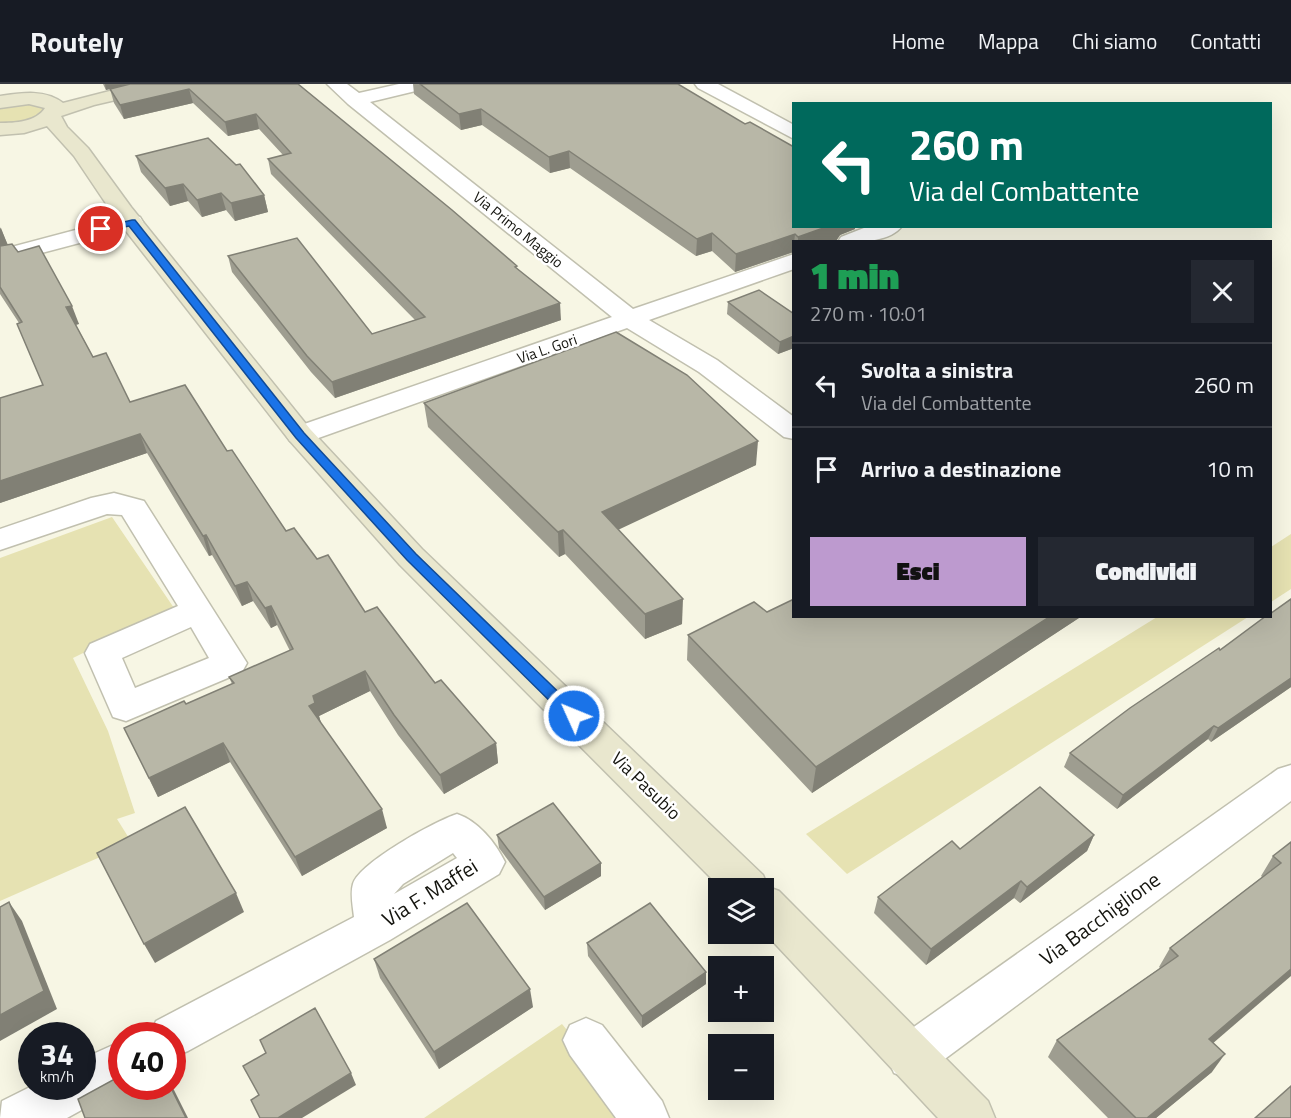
<!DOCTYPE html>
<html lang="it">
<meta charset="utf-8">
<style>
body{margin:0;font-family:"Titillium Web",sans-serif;background:#242831;color:#f1f3f6;height:100vh;display:flex;flex-direction:column;font-size:22px;white-space:nowrap}
*{box-sizing:border-box;margin:0}
p{font-size:20px;color:#9ea1a6}
.icon{flex:none;width:33px;height:33px;fill:none;stroke:currentColor;stroke-width:2;stroke-linecap:round;stroke-linejoin:round}
.map{position:relative;flex:1;overflow:hidden}
.details{position:absolute;left:792px;top:156px;width:480px;height:378px;display:flex;flex-direction:column;background:#171b24;border-radius:0px;box-shadow:0 6px 24px #0002}
.details>*{flex:none}
.guide{position:absolute;left:792px;top:18px;width:480px;height:126px;border-radius:0px;box-shadow:0 6px 24px #0002;background:#00695c;color:#fff;overflow:hidden}
.fabs{position:absolute;left:708px;top:794px;display:grid;gap:12px}
.fabs a{display:grid;place-items:center;width:66px;height:66px;border-radius:0px;background:#171b24;box-shadow:0 6px 24px #0002;font-size:30px}
.speed{position:absolute;left:18px;top:938px;display:flex;gap:12px;font-size:30px;font-weight:700;text-align:center}
.speed>*{display:grid;place-content:center;width:78px;height:78px;border-radius:50%;background:#171b24;box-shadow:0 6px 24px #0002;line-height:1}
.speed small{font-size:15px;font-weight:400}
.speed .limit{border:9px solid #d22;background:#fff;color:#111}
.pin{position:absolute;display:grid;place-items:center;width:51px;height:51px;color:#fff;margin:-26px;border:3px solid #fff;border-radius:50%;box-shadow:0 2px 6px #0007}
.me{position:absolute;width:66px;margin:-33px;rotate:314deg;stroke-linejoin:round;filter:drop-shadow(0 0 4px #0008)}
.turn{display:flex;align-items:center;gap:21px;height:126px;padding:0 18px;font-size:27px}
.turn .icon{width:78px;height:78px;stroke-width:2.5}
.turn b{display:block;font-size:42px;line-height:51px}
.round{display:grid;place-items:center;flex:none;width:63px;height:63px;border-radius:0px;background:#242831}
.headline{display:flex;align-items:center;justify-content:space-between;height:102px;padding:0 18px}
h1{font-size:36px;font-weight:800;line-height:45px;color:#1e9e55}
.cta{display:flex;gap:12px;margin-top:auto;padding:12px 18px}
.cta a{flex:1;height:69px;border-radius:0px;background:#bd9acf;color:#111;font-size:24px;font-weight:800;line-height:69px;text-align:center}
.cta a+a{background:#242831;color:#f1f3f6}
ul{padding:0;list-style:none}
li{display:flex;align-items:center;gap:18px;height:84px;padding:0 18px;border-top:2px solid #363941}
li div{flex:1}
li b{display:block;font-size:22px}
li em{font-style:normal}
header{display:flex;align-items:center;gap:36px;box-sizing:border-box;height:84px;padding:0 30px;background:#171b24;border-bottom:2px solid #363941}
header strong{font-size:28px}
nav{display:flex;gap:33px;margin-inline-start:auto;font-size:21px}
.map>svg:first-child{display:block}
</style>
<header>
<strong>Routely</strong>
<nav><a>Home</a><a>Mappa</a><a>Chi siamo</a><a>Contatti</a></nav>
</header>
<div class="map">
<svg width="1291" height="1034" viewBox="0 0 1291 1034">
<rect width="100%" height="100%" fill="#f7f6e4"/>
<g fill="#e6e2b2">
<path d="M40,19l6,6c-10,14 -29,14 -46,15v-17z"/>
<path d="M112,433l62,91 -101,50 35,73 27,82 -18,6 15,24 -132,58v-343z"/>
<path d="M1291,450v55l-20,13v-55z"/>
<path d="M1157,533h91l-401,257 -41,-40z"/>
<path d="M562,940l78,94h-216z"/>
</g>
<g fill="none" stroke-linecap="round" stroke-linejoin="round">
<defs>
<g id="street">
<path d="M327,0h20l12,9 40,-9h32l-3,4 -58,14 263,207 161,-55v15l-145,51 68,40 77,57v22l-10,-2 -85,-65 -72,-44 -317,113 -10,2 -10,-2 -4,-6 4,-6 322,-112 -264,-213z"/>
<path d="M695,0h23l76,41v14l-96,-51z"/>
<path d="M132,131l8,2 3,5 -3,5 -140,37v-14z"/>
<path d="M869,142h33c-12,17 -46,16 -64,16l3,-5z"/>
<path d="M114,409l30,8 103,162 -5,9 -116,49 -13,-4 -28,-64 5,-9 88,-38 -56,-91 -15,-1 -107,36v-21l91,-31zM191,543l18,31 -74,30 -13,-30z"/>
<path d="M1291,681v36l-365,272 -16,6 -16,-6 -7,-16 7,-16 384,-272z"/>
<path d="M457,730c21,7 38,28 48,48l-6,12 -109,66 -202,111 -16,6v-22h-22l6,-14 198,-104c-1,-10 -4,-23 -1,-33 6,-21 82,-63 104,-70zM453,769l4,5 -63,36 9,-10z"/>
<path d="M586,934l16,7 60,76 7,17h-53l-46,-63 -7,-15 7,-15z"/>
<path d="M122,957v45h3l-58,32h-67l2,-17 30,-15h50v-27z"/>
</g>
<path id="secondary" d="M137,0h33l-3,4 -73,17 -33,11 6,11 21,21 43,59 179,222 112,120 341,326 5,12 11,4 209,210 7,17h-57l-174,-186v-44h-43l-321,-323 -110,-124 -175,-224 -41,-61 -27,-30 -23,7 -24,2v-12c15,0 36,-1 45,-15l-16,-4 -29,4v-12c21,-3 45,-7 63,7z"/>
</defs>
<use href="#street" stroke="#c1c0af" stroke-width="3"/>
<use href="#secondary" stroke="#c1c0af" stroke-width="3"/>
<use href="#street" fill="#fff" fill-rule="evenodd"/>
<use href="#secondary" fill="#e9e7ce" fill-rule="evenodd"/>
</g>
<g fill="#9e9d90">
<path d="M103,0h195l220,185 43,51 -226,78 -24,-26 -79,-100 -4,-16 144,78 43,-14 -144,-146 -3,-15 15,-4 -24,-26 -31,7 -35,-33 -69,16 -10,-16 -4,-14 -4,1z"/>
<path d="M413,0h265l177,145 -15,6 -4,6 -2,1h-40v10l-59,20 -23,-21 -16,5 -126,-88 -20,5 -68,-48 -21,5 -47,-36z"/>
<path d="M136,72l128,39 4,17 -33,9 -9,-11 -24,7 -14,-16 -18,5 -29,-34z"/>
<path d="M0,143l8,18 10,7 61,72 -3,1 17,32 37,45 97,49 59,80 31,28 48,53 131,131 2,20 -54,31 -46,-59 -28,-44 -51,25 2,7 66,105 -85,48 -72,-114 -72,35 -34,-69 62,-24 46,-20 -3,-7 61,-26 -13,-26 -6,3 -18,-27 -11,5 -30,-51 -3,1 -62,-103 -147,50v-105l43,-13 -26,-61 2,-1 -19,-29z"/>
<path d="M728,218l66,12v34l-16,6 -51,-40z"/>
<path d="M424,319l332,62 -138,64 64,95 -37,15 -80,-85 -6,3 -131,-130z"/>
<path d="M1291,515v88l-80,55 -3,-3 -91,70 -53,-42 6,-14 150,-103z"/>
<path d="M767,528l27,4h288l-270,177 -125,-133 1,-25z"/>
<path d="M497,751l104,41 -56,34 -46,-62z"/>
<path d="M1094,751l-7,16 -67,52 -6,-5 -88,67 -52,-52 4,-16 82,-48z"/>
<path d="M1291,758l-78,201 -1,29 -56,46h-48l-60,-61 9,-17 103,-72 -1,-1 11,-19 92,-71 -1,-1 12,-20z"/>
<path d="M587,859l119,29v12l-64,44 -54,-72z"/>
<path d="M374,875l159,48 -94,62 -59,-91z"/>
</g>
<g fill="#818075">
<path d="M105,0h23l-22,6z"/>
<path d="M189,5l4,14 -69,16 -4,-14z"/>
<path d="M481,25l1,16 -21,5 -2,-16z"/>
<path d="M256,30l3,15 -31,7 -3,-14z"/>
<path d="M569,67l1,17 -20,5 -1,-16z"/>
<path d="M183,100l5,17 -18,5 -5,-18z"/>
<path d="M221,109l5,17 -24,7 -5,-17z"/>
<path d="M264,111l4,17 -33,9 -4,-18z"/>
<path d="M829,142h26v3l-15,6 -4,6 -2,1h-36v-5z"/>
<path d="M1,144l7,18 -8,2v-19z"/>
<path d="M712,149v18l-16,5 1,-17z"/>
<path d="M795,150l-2,18 -58,20 1,-18z"/>
<path d="M560,219l1,17 -226,78 -3,-16z"/>
<path d="M72,222l7,18 -6,1 -7,-18z"/>
<path d="M794,252v12l-16,6 2,-12z"/>
<path d="M140,350l7,19 -147,50v-22z"/>
<path d="M758,357l-2,24 -153,72 -1,-25z"/>
<path d="M563,446l2,24 -6,3 -1,-25z"/>
<path d="M206,451l6,20 -3,1 -6,-20z"/>
<path d="M247,498l6,19 -11,5 -7,-20z"/>
<path d="M683,515l-1,25 -37,15v-25z"/>
<path d="M271,522l6,19 -6,3 -6,-20z"/>
<path d="M1051,532h31l-270,177 4,-26z"/>
<path d="M365,587l5,20 -51,25 2,7 -12,-17 4,-10z"/>
<path d="M1291,594v9l-80,55 7,-14z"/>
<path d="M1214,642l-6,13 -91,70 6,-14z"/>
<path d="M223,659l7,19 -72,35 -9,-19z"/>
<path d="M496,659l2,20 -54,31 -4,-19z"/>
<path d="M382,725l5,19 -85,48 -7,-19z"/>
<path d="M1094,751l-7,16 -67,52 7,-16z"/>
<path d="M601,779v13l-56,34 -1,-13z"/>
<path d="M1021,797l-7,17 -88,67 5,-16z"/>
<path d="M236,809l8,19 -89,51 -11,-19z"/>
<path d="M9,818l13,19 35,88 -57,32v-26z"/>
<path d="M1291,885v7l-94,81 12,-18z"/>
<path d="M706,888v12l-64,44v-12z"/>
<path d="M530,905l3,18 -94,62 -5,-17z"/>
<path d="M1225,970l-13,18 -56,46h-9z"/>
<path d="M351,989l5,12 -54,33h-24z"/>
<path d="M170,1002h2l16,32h-2z"/>
</g>
<g fill="#b8b7a7" stroke="#818075" stroke-width="1.5">
<path d="M130,0h168l154,126 65,56 -2,1 45,36 -228,79 -25,-26 -79,-100 69,-18 75,96 53,-17 -157,-158 23,-6 -35,-39 -31,8 -36,-33 -69,16 -10,-16z"/>
<path d="M420,0h258l67,40 5,-2 44,25v79h35l-31,11 -3,-3 -59,20 -24,-21 -15,6 -128,-88 -20,6 -68,-48 -22,5z"/>
<path d="M208,54l28,27 4,-1 24,31 -33,8 -10,-10 -24,7 -14,-16 -18,4 -29,-32z"/>
<path d="M12,160l6,8 21,-6 33,60 -6,1 27,50 13,-4 24,49 55,-17 42,66 5,-1 54,81 8,-3 23,31 11,-4 37,57 12,-5 58,76 6,-3 55,63 -56,32 -46,-60 -29,-44 -52,25 2,7 -6,3 73,103 -87,48 -72,-114 -74,35 -25,-50 60,-27 2,3 48,-21 -5,-6 64,-28 -22,-43 -6,2 -18,-26 -12,4 -29,-51 -3,1 -63,-102 -140,47v-83l43,-13 -26,-61 5,-2 -22,-35v-41z"/>
<path d="M759,206l35,24v22l-14,6 -52,-40z"/>
<path d="M616,248l71,43 71,66 -156,71 81,87 -38,15 -82,-84 -5,2 -134,-129z"/>
<path d="M794,515v17h257l-235,151 -128,-132 66,-33 13,10z"/>
<path d="M1291,515v79l-73,50 -4,-2 -91,69 -53,-42 60,-45 89,-60 1,2 46,-34h4v-2z"/>
<path d="M1040,703l54,48 -67,52 -6,-6 -90,68 -53,-52 74,-56 8,8z"/>
<path d="M553,719l48,60 -57,34 -47,-62z"/>
<path d="M185,723l51,86 -92,51 -47,-91z"/>
<path d="M1291,758v127l-82,70 16,15 -78,64h-11l-79,-78 121,-84 -8,-8 111,-85 -8,-7z"/>
<path d="M9,818l35,89 -44,24v-108z"/>
<path d="M467,819l63,86 -96,63 -60,-93z"/>
<path d="M650,819l56,69 -64,44 -55,-73z"/>
<path d="M315,924l36,65 -73,45h-18l-9,-18 8,-5 -16,-29 23,-13 -6,-13z"/>
<path d="M122,991v11h48l16,32h-101l-7,-19z"/>
<path d="M1291,1002v32h-36z"/>
</g>
<path fill="#1a73e8" stroke="#114b97" stroke-width="1.5" d="M132,136h3l169,213 112,121 163,158 3,4 -3,4h-10l-162,-160 -111,-122 -167,-212 -28,6 -5,-3z"/>
<g text-anchor="middle" stroke-width="5" stroke-linejoin="round" paint-order="stroke">
<g font-size="15" fill="#14140e" stroke="#fff">
<text transform="translate(518 146) rotate(39)" y="5">Via Primo Maggio</text>
<text transform="translate(547 265) rotate(-19)" y="5">Via L. Gori</text>
</g>
<g font-size="18" fill="#14140e" stroke="#fff">
<text transform="translate(646 702) rotate(44)" y="6">Via Pasubio</text>
</g>
<g font-size="21" fill="#14140e" stroke="#fff">
<text transform="translate(430 809) rotate(-32)" y="7">Via F. Maffei</text>
<text transform="translate(1100 835) rotate(-36)" y="7">Via Bacchiglione</text>
</g>
</g>
</svg>
<div class="fabs">
<a><svg class="icon" aria-label="layers" viewBox="0 0 24 24"><path d="M12 4l9 5-9 5-9-5zM3 14l9 5 9-5"/></svg></a>
<a>+</a>
<a>−</a>
</div>
<div class="speed"><div>34<small>km/h</small></div><div class="limit">40</div></div>
<div class="pin" style="left:101px;top:145px;background:#d93025"><svg class="icon" aria-label="arrive" viewBox="0 0 24 24"><path d="M6 21V4h12l-3 4 3 4H6"/></svg></div>
<svg class="me" style="left:574px;top:632px" viewBox="-20 -20 40 40"><circle r="17" fill="#1a73e8" stroke="#fff" stroke-width="3"/><path d="M0-11L8 9 0 5-8 9z" fill="#fff"/></svg>
<div class="guide">
<div class="turn"><svg class="icon" aria-label="left" viewBox="0 0 24 24"><path d="M17 20v-9H6M10 6l-5 5 5 5"/></svg><div><b>260 m</b>Via del Combattente</div></div>
</div>
<section class="details">
<div class="headline"><div><h1>1 min</h1><p>270 m · 10:01</p></div><a class="round"><svg class="icon" aria-label="close" viewBox="0 0 24 24"><path d="M6 6l12 12M18 6L6 18"/></svg></a></div>
<ul>
<li><svg class="icon" aria-label="left" viewBox="0 0 24 24"><path d="M17 20v-9H6M10 6l-5 5 5 5"/></svg><div><b>Svolta a sinistra</b><p>Via del Combattente</p></div><em>260 m</em></li>
<li><svg class="icon" aria-label="arrive" viewBox="0 0 24 24"><path d="M6 21V4h12l-3 4 3 4H6"/></svg><div><b>Arrivo a destinazione</b></div><em>10 m</em></li>
</ul>
<div class="cta"><a>Esci</a><a>Condividi</a></div>
</section>
</div>
